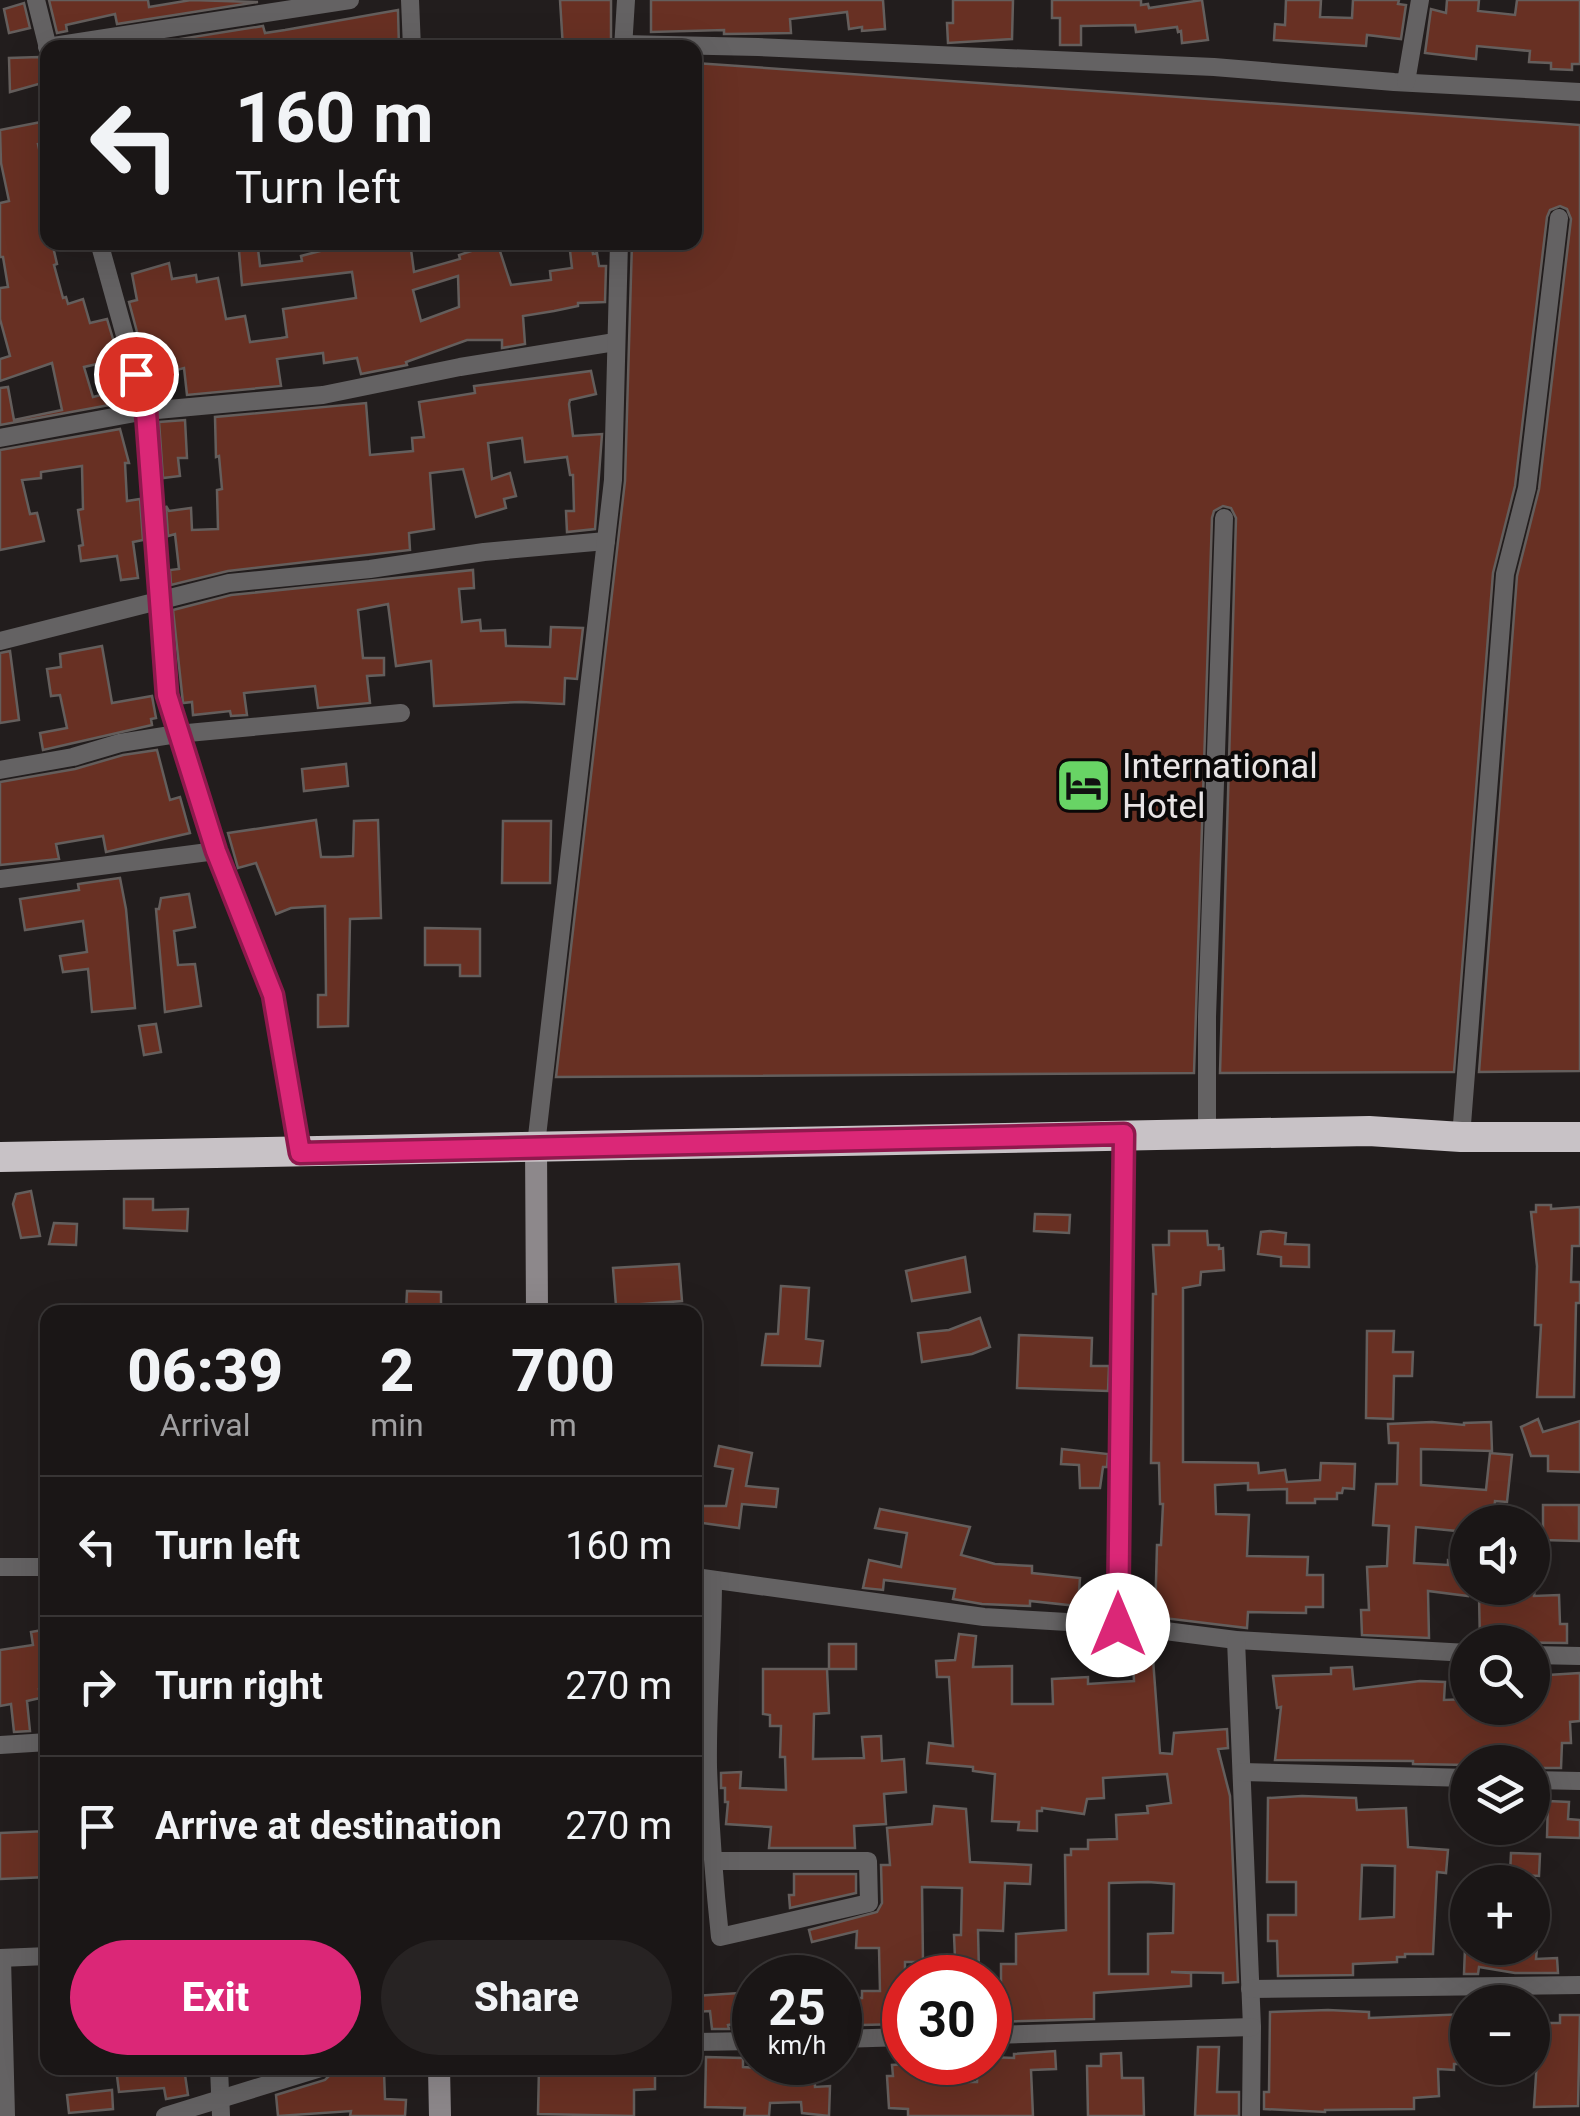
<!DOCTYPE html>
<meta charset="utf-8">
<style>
body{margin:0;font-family:Roboto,sans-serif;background:#272323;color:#f1f3f6;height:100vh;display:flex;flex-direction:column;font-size:38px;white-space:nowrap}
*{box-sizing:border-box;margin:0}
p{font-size:32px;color:#9f9fa1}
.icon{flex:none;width:55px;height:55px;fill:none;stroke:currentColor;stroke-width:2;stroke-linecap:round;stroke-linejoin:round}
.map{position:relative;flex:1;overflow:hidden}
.side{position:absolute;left:40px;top:1305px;width:662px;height:770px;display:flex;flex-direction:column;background:#1a1616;border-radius:20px;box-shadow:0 10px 40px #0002,0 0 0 2px #383535}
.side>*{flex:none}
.hud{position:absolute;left:40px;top:40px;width:662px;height:210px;border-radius:20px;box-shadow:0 10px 40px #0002,0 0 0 2px #383535;background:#1a1616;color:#f1f3f6;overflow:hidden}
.tools{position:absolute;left:1450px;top:1505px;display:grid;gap:20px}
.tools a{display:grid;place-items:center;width:100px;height:100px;border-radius:50%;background:#1a1616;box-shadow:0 10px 40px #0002,0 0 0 2px #383535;font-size:50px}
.speed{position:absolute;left:732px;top:1955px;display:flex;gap:20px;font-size:50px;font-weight:700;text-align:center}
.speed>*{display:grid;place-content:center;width:130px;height:130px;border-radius:50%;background:#1a1616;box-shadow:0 10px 40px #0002,0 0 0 2px #383535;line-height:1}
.speed small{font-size:25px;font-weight:400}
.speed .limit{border:15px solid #d22;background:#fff;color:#111}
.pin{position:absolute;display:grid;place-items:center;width:85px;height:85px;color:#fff;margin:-42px;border:5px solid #fff;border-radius:50%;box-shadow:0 2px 10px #0007}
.me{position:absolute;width:110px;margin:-55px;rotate:0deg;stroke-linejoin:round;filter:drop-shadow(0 0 8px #0008)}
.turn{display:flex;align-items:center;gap:35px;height:210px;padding:0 30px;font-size:45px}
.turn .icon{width:130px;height:130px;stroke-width:2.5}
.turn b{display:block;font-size:70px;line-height:85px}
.eta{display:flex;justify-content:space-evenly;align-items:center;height:170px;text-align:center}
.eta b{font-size:60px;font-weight:800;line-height:70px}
.primary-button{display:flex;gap:20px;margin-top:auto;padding:20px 30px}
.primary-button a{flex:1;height:115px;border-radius:60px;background:#db2777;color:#fff;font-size:40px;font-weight:800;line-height:115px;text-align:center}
.primary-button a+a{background:#272323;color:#f1f3f6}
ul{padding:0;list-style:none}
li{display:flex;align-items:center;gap:30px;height:140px;padding:0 30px;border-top:2px solid #383535}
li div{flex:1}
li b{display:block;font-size:38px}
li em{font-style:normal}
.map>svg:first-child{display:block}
</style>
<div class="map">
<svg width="1580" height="2116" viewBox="0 0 1580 2116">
<rect width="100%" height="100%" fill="#221d1d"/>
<g fill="#683023" stroke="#645e5c" stroke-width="2.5" fill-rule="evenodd">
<path d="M49,0h99l1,7 42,-7 67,2 -141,22 -2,-10 -49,11 1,6 -10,2z"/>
<path d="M560,0h51v44h-12l-4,4h-32z"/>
<path d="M651,0h232l2,29 -23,2v-4l-13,2 -2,-17 -57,7 1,14 -67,1v-4l-73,2z"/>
<path d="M953,0h60l-1,39 -64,4 -1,-20h6z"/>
<path d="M1052,0h89v5l7,-1 1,4 53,-8 6,40 -26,3 -1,-12 -3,1 -1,-5 -41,5 -1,-7 -54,1v19h-21v-27h-8z"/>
<path d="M1286,0h35l-1,17 32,1 1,-18h46l-1,4 8,1 -5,34 -34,-4 -1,11 -92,-6 1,-16 10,1z"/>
<path d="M1447,0h32l-1,11 37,4 2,-15h63v64h-8v6l-21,-1v-6l-22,-1 1,-11 -53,-5 -1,13 -51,-6 6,-44 15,4z"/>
<path d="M24,3l6,25 -21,5 -5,-24z"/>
<path d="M398,10l1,38h-243l-1,-5 108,-17 2,7 20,-3z"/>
<path d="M39,57l7,25 -36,10 -1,-34z"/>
<path d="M695,63l885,62v946l-101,1 38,-496 22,-87 32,-270 -4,-10 -7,-3 -10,4 -3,7 -32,269 -22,87 -39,499 -234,1 16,-555 -5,-10 -8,-2 -9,5 -2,7 -18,555 -638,4 69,-596 7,-239h63z"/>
<path d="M41,122l5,21 -8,1 10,46v52h4l5,22 -3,1 9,33 3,-1 2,7 15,-5 7,24 17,-4 12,40 -35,8 9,30 20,-5 2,12 -115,21v-37l8,-1 6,33 48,-10 -10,-47 -52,18v-22l10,-3 -10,-37v-31l8,-1 -5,-30h-3v-54l9,-2 -8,-38 -1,-33z"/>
<path d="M355,242h55l4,30 46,-13 -1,-4 19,-6 -1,-7h20l14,43 40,-5 -1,-9 22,-3 -3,-26h22l2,12 4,-1 2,13h7l-1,36 -27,1v3l-24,5 -31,5 2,28 -23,4v-8h-35l-61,22 1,3 -46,9 -4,-16 -33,5 -1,-10 -46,6 4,27 -94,9 -3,-27 -35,9 -20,-75 8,-2 -5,-26 37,-11 3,16 24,-4 1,7 21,-4 8,41 19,-3 5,26 31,-4 6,-1 -4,-28 73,-11 -4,-26 -110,13 -3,-34 19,-2 2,17 42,-5 -1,-5zM458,276l1,31 -38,14 -8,-31z"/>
<path d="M591,371l5,23 -26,6 -1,4 4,32 29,-2 -7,95 -28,3 -1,-21h8l-1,-36h-3l-3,-18 -42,5 -3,-24 -34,5 4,36 18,-6 6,23 -12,3 2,9 -30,9 -13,-48 -33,4 4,56 -25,4 1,17 -182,21 -57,14 -1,-15 9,-1 -4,-35 -7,2 -2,-30 3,5 22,-3 1,22 26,-1 -1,-39 5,-1 -3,-33 -3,1 -1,-40 151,-14 4,52 43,-4 -1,-13 12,-1 -5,-35 56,-9 -1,-7z"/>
<path d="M185,420l2,38h-9l2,18 -17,2 -4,-56z"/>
<path d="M120,429l9,34h-4l2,38 13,-2 3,41 -10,2 5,36 -17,2 -4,-24 -36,5 -2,-15 4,-1 -5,-35 5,-1 -1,-43 -41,6v6l-19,2 8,34 7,-1 7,28 -44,9v-100z"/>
<path d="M473,570l1,18 -15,1 3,33 18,-2 1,11 24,-1 1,16 44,1 1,-20 32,1 -6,51 -12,-1 -1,26 -43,-2 -87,4 -3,-45 -35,5 -8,-62 -30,6 5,48h21v17l-17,1 3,27 -52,5 -3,-22 -71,7 3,22 -16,1 -1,-5 -37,4 -1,-13 -9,1 -10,-93 58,-15z"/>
<path d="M102,646l10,57 40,-7 4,22 -5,1 1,6 -109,25 -3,-17 27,-5 -7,-33 -9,1 -4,-27 14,-2 -1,-13z"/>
<path d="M10,651l9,69 -19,3v-70z"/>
<path d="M157,750l13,50 10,-3 10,36 -84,19 -3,-16 -47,8 3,15 -59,6v-83l75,-13 48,-14z"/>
<path d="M346,764l2,22 -44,5 -2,-22z"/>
<path d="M316,820l5,37h16l16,-1 1,-35 24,-1 3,98 -31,1 -2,107 -30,1v-32h8l-1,-89 -34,2 -15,6 -20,-51 -18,5 -10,-35z"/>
<path d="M503,821h48l-1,62h-48z"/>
<path d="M120,878l6,31 9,99 -43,4 -4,-43 -25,3 -3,-16 27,-4 -4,-31 -58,9 -5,-31 59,-9 -1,-6z"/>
<path d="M189,894l6,33 -21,4 4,34 17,-1 6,42 -36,6 -9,-103h3l2,-11z"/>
<path d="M425,928l55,1v47h-20v-11h-35z"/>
<path d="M156,1024l5,28 -17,3 -5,-29z"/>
<path d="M31,1191l9,45 -19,2 -8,-34 3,-10z"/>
<path d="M124,1199h29v11l35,-1 -1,22 -63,-3z"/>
<path d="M1536,1205h15v4l29,-2v39h-8l-1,36h9v21h-4l-2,94h-37l4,-72h-6l2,-59 -6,-54h5z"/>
<path d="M1035,1214l35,1 -1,18 -35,-2z"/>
<path d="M54,1223l23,1 -1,21 -27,-1z"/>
<path d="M1169,1231h38l1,14h11v4l4,-1 1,22 -23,2 -1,13 -17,3v174l75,1 1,10 26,-3 2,12 33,-2 1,-17 34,1 -1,25 -11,-1 -1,5h-5v6h-22v4h-28v-14l-39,1v-7l-33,2 1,29 33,1 -2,41 61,1 -1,18h16v32h-17v6l-58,-1 -1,16 -92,-11 2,-72h4l2,-41h-3l-1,-41h-8l2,-169h3l-3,-49h16z"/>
<path d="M1270,1231l16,2 -1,11 24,1v22l-28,-1v-9l-23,-3 3,-22z"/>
<path d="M965,1257l5,35 -58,9 -6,-30z"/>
<path d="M679,1264l3,37 -66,5 -3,-38z"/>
<path d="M781,1286l28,2 -3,51 17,2 -3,25 -58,-1 4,-31h12z"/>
<path d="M407,1291l34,1v20h-35z"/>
<path d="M980,1318l10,29 -18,7 -50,8 -4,-29 31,-3z"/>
<path d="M1367,1331h27l-1,21h20l-1,24h-18l-1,43 -27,-1z"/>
<path d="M1019,1335l73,3 -1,28h18l-1,25 -91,-3z"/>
<path d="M1538,1419l5,13 37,-11v51l-32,-1v-15h-17l-10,-29z"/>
<path d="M1432,1422l32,3v-2l27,-1 1,29 -71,-2v36l65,5 4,-37 22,2 -5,47 -12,-1 -2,21h-25v10l-52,-5 -2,36 34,2v-5h20v36l-40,-5 1,47 -67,-3 -1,-25h8l-2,-43 20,-1 2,-40 -16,-1 3,-41h21l1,-41h-9l-1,-19z"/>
<path d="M719,1446l33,7 -6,33 32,3 -2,18 -34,-3 -3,24 -44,-6v-16h31l7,-37 -18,-3z"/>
<path d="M1062,1449l46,5 -1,13h-4l-3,21h-20l-1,-23 -18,-1z"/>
<path d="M1543,1505h36v36l-36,-1z"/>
<path d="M880,1509l90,18 -9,28 34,9 37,2v7l48,5 -2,28 -48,-5v5l-48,-2 -29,-5 2,-10 -71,-9 -1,10 -20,-2 6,-28 32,7 6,-34 -32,-5z"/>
<path d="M1517,1588h18l-1,8 25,-1 1,29h7v19l-87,-1 -1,-46 37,-1z"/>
<path d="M48,1629v59l-9,1 1,9 -13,3 3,30 -16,1 -3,-28 -11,2v-56l33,-5 -2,-13z"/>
<path d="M959,1634l17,2 -3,31 39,-1v38h41l-1,-25 36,-2v7l46,-3 -1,-20 20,-2 7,94 12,1 2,-21 53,-4 1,19 -10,1 12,47 8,186 -15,1v-10l-52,-1 20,1v13l-97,7v26l-104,3v-17h11v-41h15v-30l50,-4 -1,-75h6v-6h17v-9l29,-1 -1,-24 32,-2 -1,-7 24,-3 -4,-29 -64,4 1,20 -17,1 -3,15 -42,-6v3h-5v20l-19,-1 1,-8 -27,-1 3,-47 -22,-3v-4l-46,-4 2,-20 24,3 -4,-69h-12l-1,-16 19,-1zM1148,1882l26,2 -1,49 -25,1v40h-39v-91z"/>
<rect x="829" y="1644" width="27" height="25"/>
<path d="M1352,1667l2,22 66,-8 25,1 -1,18 24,-1v9h64v-32l48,-3v48l-10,1 1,21h-9l-1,25h-29v-6h-64v3l-55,-1v-3l-138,-1 6,-53 -4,1 -4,-32 58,-2v-6z"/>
<path d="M763,1669h64l2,44 -15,1 -1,45 51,-1 -2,-21 19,-1 1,25 22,-2 2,33 -22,2 2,30 -32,2 1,22h-86l2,-21 -45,-3 2,-22h-3v-14h-4v-15l20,-1 -1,16 46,2 -1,-33h-5l1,-31h-11v-11l-7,-1z"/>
<path d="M1302,1796l54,2 1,12 49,-2 2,39 40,3 -2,23 -9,-1 -4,82h-28v3h-8v5l-44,2v11l-75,1 -1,-35h-9v-26h28v-33h-29l1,-84zM1362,1865l33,1 -1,51 -34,2z"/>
<path d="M1548,1801l21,1 -1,17 12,1v18l-33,-1z"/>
<path d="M934,1806l32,3 4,53 61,3 -1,19 -25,-1 -2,48 -25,-1 1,43 -40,2 -1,-16 17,-1 -1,-23h7l1,-47 -40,-1 1,75h-18v62l-44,1v-9h-11v-18h12v-7h18l-1,-43h-23l1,-17 -45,11 -3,-12 68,-18 5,-9 -1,-38h9l-3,-37 45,-4z"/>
<path d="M48,1831v46l-48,2v-46z"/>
<path d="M1511,1853l29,1 -1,22 -29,-2z"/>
<path d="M794,1874h62v19l-66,15 -1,-13h5z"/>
<path d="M1465,1948l56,3v-3h16l-1,11 21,-1 1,15h-43l-36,-6 -1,7h-14z"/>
<path d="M739,1993l5,29 -16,3 1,4h-17l-2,-18 -15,1v-16z"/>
<path d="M1328,2010l41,2v6l99,-4v46h-6v4h-8v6l-16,-1 1,27 -25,2v11l-89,1v2l-61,-3v-17h5l1,-80z"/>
<path d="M1560,2015h20l-2,91 -44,1 3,-47h-5v-37h28z"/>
<path d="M1198,2047h21l-2,45h22v24h-44z"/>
<path d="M1055,2051l1,18 -25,1 2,46h-125v-7l-19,-1 -2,-32h6l-1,-11 33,-2 1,19h51l1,-20h12v-5l24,1v-4z"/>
<path d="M1121,2053l1,25h21l1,38h-56l-1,-50h14v-12z"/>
<path d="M706,2057l37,1v9l33,2v-7h38l1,25 15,-1 -1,30 -27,-3 -1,-11 -31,1 -1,13h-25l1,-8 -40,-1z"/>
<path d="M116,2068h68l4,27 -22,4 -2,-11 -45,4z"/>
<path d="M539,2068h116v21l-21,1v26l-96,-2z"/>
<path d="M333,2072h51l1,27 21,1 -1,16h-55l1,-5 -73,5 -2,-21 49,-15z"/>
<path d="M112,2090l1,19 -44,4 -2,-18z"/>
</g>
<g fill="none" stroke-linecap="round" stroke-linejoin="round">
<g stroke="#646263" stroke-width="18">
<path d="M36,0l12,48"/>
<path d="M410,0l2,48"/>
<path d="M623,44l135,3 456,20 180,15 186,10"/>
<path d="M47,47l303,-47"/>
<path d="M623,48l3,-48"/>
<path d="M1406,82l14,-82"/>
<path d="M99,242l47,169 21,284 49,156 57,144 27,158"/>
<path d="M0,438l146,-27 177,-16 137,-28 155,-25"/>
<path d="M0,641l229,-58 141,-14 114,-17 122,-11"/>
<path d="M0,770l73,-13 47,-14 57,-9 224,-21"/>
<path d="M0,879l216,-28"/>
<path d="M1207,1135v-118l17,-499"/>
<path d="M1461,1137l44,-563 22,-86 32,-270"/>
<path d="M536,1145l77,-665 6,-238"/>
<path d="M0,1567h48"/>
<path d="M695,1577l289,40 134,8 118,15 232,13"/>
<path d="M713,1580c0,62 -6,125 -5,187 2,56 6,114 12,170l149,-34 -1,-42h-154"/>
<path d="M1118,1625l6,-490"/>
<path d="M1236,1640l16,387 -1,89"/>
<path d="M1532,1655l48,1"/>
<path d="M0,1745l48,-3"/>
<path d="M1242,1772l226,6"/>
<path d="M1532,1780l48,1"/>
<path d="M0,1958l48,-2"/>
<path d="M2,1958l4,158"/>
<path d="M1250,1989l330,-4"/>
<path d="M990,2035l262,-8"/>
<path d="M840,2039l65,-2"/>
<path d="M695,2042l60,-1"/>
<path d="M219,2068l2,48"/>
<path d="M165,2116l156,-48"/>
</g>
<g stroke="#8d888b" stroke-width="22">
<path d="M536,1145l1,167"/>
<path d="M439,2068l1,48"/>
</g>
<path stroke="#c8c2c6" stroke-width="30" d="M0,1157l1369,-26 92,6h119"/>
</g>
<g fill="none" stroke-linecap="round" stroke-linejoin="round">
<defs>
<path id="route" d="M136,374l10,38 21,283 49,156 57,144 27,158 824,-19 -6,491"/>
</defs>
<use href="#route" stroke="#8e194d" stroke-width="25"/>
<use href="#route" stroke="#db2777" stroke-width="18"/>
</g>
<defs>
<symbol id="hotel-square" viewBox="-11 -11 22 22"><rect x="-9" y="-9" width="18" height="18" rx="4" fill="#68d465" stroke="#0a0808"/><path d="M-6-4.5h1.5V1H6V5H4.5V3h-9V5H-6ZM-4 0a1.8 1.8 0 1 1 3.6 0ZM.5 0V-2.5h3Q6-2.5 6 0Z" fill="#111"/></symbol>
</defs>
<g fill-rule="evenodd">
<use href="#hotel-square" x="1052" y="754" width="63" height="63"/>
</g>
<g text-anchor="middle" stroke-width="8" stroke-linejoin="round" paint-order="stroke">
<g font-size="35" fill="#e8e4e5" stroke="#0a0808" text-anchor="start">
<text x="1122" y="778">International<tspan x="1122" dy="40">Hotel</tspan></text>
</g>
</g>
</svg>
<div class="tools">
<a><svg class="icon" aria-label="sound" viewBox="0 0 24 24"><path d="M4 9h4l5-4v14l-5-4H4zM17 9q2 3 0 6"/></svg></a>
<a><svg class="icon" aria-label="search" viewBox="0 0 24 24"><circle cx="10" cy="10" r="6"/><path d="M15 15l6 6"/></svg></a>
<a><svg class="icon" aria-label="layers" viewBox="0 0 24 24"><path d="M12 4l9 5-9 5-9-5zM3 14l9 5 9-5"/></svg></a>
<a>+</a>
<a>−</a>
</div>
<div class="speed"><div>25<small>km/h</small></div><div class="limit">30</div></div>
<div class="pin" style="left:136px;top:374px;background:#d93025"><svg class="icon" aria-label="arrive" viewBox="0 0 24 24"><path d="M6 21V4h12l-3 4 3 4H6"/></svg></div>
<svg class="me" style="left:1118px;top:1625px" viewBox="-20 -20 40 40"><circle r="19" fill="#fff"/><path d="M0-13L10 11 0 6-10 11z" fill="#db2777"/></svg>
<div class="hud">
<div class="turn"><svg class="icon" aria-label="left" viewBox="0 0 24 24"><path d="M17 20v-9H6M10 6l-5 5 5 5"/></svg><div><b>160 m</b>Turn left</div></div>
</div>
<section class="side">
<div class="eta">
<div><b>06:39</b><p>Arrival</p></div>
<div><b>2</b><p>min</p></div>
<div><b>700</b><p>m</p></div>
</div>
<ul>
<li><svg class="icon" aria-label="left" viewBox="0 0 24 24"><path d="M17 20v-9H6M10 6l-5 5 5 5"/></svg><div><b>Turn left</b></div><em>160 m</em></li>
<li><svg class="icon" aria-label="right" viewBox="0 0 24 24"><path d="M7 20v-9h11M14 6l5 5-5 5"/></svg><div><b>Turn right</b></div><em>270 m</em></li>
<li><svg class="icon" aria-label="arrive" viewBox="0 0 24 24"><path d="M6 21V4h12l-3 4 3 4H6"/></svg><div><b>Arrive at destination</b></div><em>270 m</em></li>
</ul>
<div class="primary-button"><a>Exit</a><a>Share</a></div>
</section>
</div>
